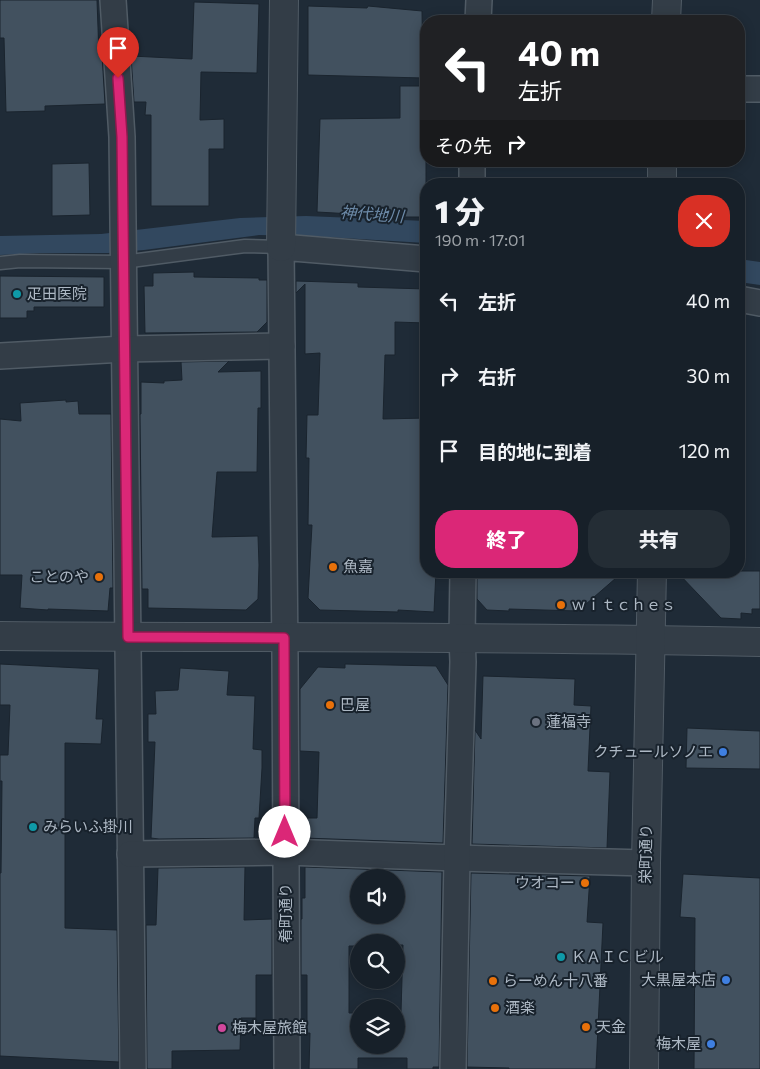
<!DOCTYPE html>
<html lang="ja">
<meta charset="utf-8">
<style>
body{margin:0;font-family:Commissioner,"Noto Sans JP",sans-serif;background:#242d35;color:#f1f3f6;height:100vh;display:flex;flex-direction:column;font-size:19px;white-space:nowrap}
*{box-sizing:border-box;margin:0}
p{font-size:16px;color:#9ea3a8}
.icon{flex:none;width:28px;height:28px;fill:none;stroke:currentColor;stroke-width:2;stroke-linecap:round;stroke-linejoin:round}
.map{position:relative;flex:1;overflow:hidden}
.side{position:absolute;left:420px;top:178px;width:325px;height:400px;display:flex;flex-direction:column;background:#172029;border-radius:20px;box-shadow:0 2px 12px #0003,0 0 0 1px #363e46}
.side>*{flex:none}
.banner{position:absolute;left:420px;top:15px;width:325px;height:152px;border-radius:20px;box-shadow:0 2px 12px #0003,0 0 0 1px #363e46;background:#202124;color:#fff;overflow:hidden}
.fabs{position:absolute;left:350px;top:869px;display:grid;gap:10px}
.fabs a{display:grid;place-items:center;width:55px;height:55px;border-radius:50%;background:#172029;box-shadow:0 2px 12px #0003,0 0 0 1px #363e46;font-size:25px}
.pin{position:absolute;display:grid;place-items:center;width:42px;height:42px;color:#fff;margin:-51px -21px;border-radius:50% 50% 50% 0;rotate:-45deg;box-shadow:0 0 5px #0007}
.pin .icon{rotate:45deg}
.me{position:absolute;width:55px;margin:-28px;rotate:0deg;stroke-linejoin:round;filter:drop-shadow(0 0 4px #0008)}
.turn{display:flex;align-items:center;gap:18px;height:105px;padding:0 15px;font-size:22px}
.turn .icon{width:65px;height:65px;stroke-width:2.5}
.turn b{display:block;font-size:35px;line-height:42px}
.then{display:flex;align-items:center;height:48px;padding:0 15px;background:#0003;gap:10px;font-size:19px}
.round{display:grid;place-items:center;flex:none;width:52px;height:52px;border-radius:20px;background:#242d35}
.overview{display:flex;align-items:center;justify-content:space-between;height:85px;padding:0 15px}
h1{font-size:30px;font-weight:800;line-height:38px}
.action{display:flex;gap:10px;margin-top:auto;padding:10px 15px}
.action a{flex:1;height:58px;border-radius:20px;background:#db2777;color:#fff;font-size:20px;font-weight:800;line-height:58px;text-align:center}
.action a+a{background:#242d35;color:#f1f3f6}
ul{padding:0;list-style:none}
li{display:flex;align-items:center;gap:15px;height:75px;padding:0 15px}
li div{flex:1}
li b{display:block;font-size:19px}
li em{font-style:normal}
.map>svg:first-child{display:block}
</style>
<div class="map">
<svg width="760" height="1069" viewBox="0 0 760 1069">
<rect width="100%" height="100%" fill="#1f2b37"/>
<g fill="#32485f">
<path d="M306,216l120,5v22l-117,-7 -50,-1 -115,15 -36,3h-68l-40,2v-19l101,-2 139,-16z"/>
<path d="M739,259l21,3v23l-21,-3z"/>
</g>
<g fill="#42515f" stroke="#1a242e" fill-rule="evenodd">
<path d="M0,0h97l2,55h3l3,49 -60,2v5l-39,1 -2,-74h-4z"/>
<path d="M194,2l65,2 -2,69 -56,-1 -1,48 24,-1v30h-15v57h-58v-91h-6l1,-13h-12l-3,-46 61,3z"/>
<path d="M308,6l59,2 1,-2 54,5 1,67 -115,-3z"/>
<path d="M400,86h26v131h-56v-2l-53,-3 3,-93 80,-1z"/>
<path d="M89,163l1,52 -38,1v-52z"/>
<path d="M194,272v5l65,1v2h8v42l-10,10 -112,1 -1,-47h9v-13z"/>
<path d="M0,276l104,1v30h-70v4h-7v7h-27z"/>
<path d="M296,281l62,2v4l68,2v34l-31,-1v33h-10l-2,64 43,-1v153h10l-2,41 -36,-2v2l-78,-2 -12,-12 4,-73h-4l1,-67h-3l1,-43h11l2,-62 -15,1v-70l-9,9z"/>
<path d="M229,361l-11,11 43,-1v37h-3l-1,64h-40l-5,65 46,-1 1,29 -1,34 -12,11 -98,-2v-19h-6l-2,-175h1v-32l23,1v-2l18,-1 -1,-18z"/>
<path d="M66,400v2l12,-1 1,13h32l2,174h-3l-2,23 -60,-2v1l-28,-2 2,-33h-22v-156l21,2 -1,-18z"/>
<path d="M477,571h147l-46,40 -69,-2v2l-22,-1 -10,-11z"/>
<path d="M676,571h84v38h-8v5l-11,-1v6l-20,-1z"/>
<path d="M0,664l99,5 -3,50h7l-2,25 -36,-1v185l52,2 2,132 -119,-6v-183h1l1,-92h-2v-26h8l2,-50h-10z"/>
<path d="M345,664l91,2 12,19 -5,158 -139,-5v-20h13l2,-66 -19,-1v-62l18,-22 27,1z"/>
<path d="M180,668l49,3 -2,24 28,1 -2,53 9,1v18l-3,50h-4l-1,20 -95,1 -8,-1 4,-96h-7v-28h8l-1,-23 23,-1z"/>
<path d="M483,676l92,3 -1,26 17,1 -3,65 22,1 -3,76 -135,-4 3,-114 6,9z"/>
<path d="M687,728l73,3v38l-74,-1z"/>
<path d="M245,867l-1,53 28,-1v56h-16v43h-15l-1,32 -68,1v18h-25l-1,-144h10l2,-57z"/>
<path d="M305,867l137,5 -3,195h-6v2h-26v-11h-49v11h-49l1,-36h-3v-58h-6v-56h1v-21h3zM359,878h37v37h-37zM359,942h37v3h7l-2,67h-5v33h-37v-32h-10v-67h10z"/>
<path d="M471,873l119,3 -3,46 16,1 -7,146h-87v-1l-42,-1z"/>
<path d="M683,874l77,4v191h-66l1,-151 -15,-1z"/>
</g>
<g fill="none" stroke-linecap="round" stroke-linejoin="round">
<defs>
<path id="service" d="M0,263l20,-2 103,1 122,-16 36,1"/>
<g id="minor">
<path d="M113,0l9,137 11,932"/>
<path d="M478,21l1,-21"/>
<path d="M739,89h21"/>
<path d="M472,184v-23"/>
<path d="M739,299l21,4"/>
<path d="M0,356l124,-7 158,-3"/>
<path d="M130,854l155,-2 172,6 189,5"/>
<path d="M287,1069l-2,-412 -4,-410 145,12"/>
<path d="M453,1069l4,-211 6,-196 -1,-25 1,-66"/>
</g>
<g id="tertiary">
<path d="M666,21l1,-21"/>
<path d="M662,184v-23"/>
<path d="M281,247l3,-247"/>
<path d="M0,636c253,2 507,0 760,6"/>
<path d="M644,1069l2,-206 6,-292"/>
</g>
</defs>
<use href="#service" stroke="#505b65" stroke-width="15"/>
<use href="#minor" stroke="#505b65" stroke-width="28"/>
<use href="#tertiary" stroke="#505b65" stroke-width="30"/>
<use href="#service" stroke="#333d47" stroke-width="12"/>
<use href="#minor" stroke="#333d47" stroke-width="25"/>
<use href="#tertiary" stroke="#333d47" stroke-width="28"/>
</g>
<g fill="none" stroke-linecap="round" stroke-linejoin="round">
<defs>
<path id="route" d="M118,78l4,59 6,500 156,1 1,194"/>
</defs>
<use href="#route" stroke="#8e194d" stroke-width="12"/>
<use href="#route" stroke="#db2777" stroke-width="9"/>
</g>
<g fill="#0f9aa8" stroke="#18222c" stroke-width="2">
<circle cx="17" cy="294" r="5"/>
<circle cx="33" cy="827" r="5"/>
<circle cx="561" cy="957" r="5"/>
</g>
<g fill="#e8710a" stroke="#18222c" stroke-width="2">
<circle cx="333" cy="567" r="5"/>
<circle cx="99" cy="577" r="5"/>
<circle cx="561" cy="605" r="5"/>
<circle cx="330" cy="705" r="5"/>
<circle cx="585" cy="883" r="5"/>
<circle cx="493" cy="981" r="5"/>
<circle cx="495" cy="1008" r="5"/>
<circle cx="586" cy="1027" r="5"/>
</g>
<circle fill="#6b7280" stroke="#18222c" stroke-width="2" cx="536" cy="722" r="5"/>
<g fill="#3f7fe0" stroke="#18222c" stroke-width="2">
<circle cx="723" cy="752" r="5"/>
<circle cx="726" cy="980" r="5"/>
<circle cx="711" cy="1044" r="5"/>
</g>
<circle fill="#d1479c" stroke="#18222c" stroke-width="2" cx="222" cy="1028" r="5"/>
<g text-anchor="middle" stroke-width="4" stroke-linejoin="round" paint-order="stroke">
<g font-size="15" fill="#adb8c4" stroke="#18222c" text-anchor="start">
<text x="27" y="299">疋田医院</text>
<text x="343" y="572">魚嘉</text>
<text x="89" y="582" text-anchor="end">ことのや</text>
<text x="571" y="610">ｗｉｔｃｈｅｓ</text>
<text x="340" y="710">巴屋</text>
<text x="546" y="727">蓮福寺</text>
<text x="713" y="757" text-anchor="end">クチュールソノエ</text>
<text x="43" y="832">みらいふ掛川</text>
<text x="575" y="888" text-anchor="end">ウオコー</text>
<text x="571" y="962">ＫＡＩＣ ビル</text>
<text x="716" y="985" text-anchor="end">大黒屋本店</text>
<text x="503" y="986">らーめん十八番</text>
<text x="505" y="1013">酒楽</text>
<text x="596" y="1032">天金</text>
<text x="232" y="1033">梅木屋旅館</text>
<text x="701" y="1049" text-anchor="end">梅木屋</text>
</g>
<g font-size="15" fill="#adb8c4" stroke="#18222c">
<text transform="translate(646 854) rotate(-89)" y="5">栄町通り</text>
<text transform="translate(286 913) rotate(-90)" y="5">肴町通り</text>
</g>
<g font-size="16" font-style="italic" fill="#6d8ba9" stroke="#18222c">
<text transform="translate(372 214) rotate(4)" y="6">神代地川</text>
</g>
</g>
</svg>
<div class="fabs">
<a><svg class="icon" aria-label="sound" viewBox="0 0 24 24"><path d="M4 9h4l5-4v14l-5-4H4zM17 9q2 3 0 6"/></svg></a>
<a><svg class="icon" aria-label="search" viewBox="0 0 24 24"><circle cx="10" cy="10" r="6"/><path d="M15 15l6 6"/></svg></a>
<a><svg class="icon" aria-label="layers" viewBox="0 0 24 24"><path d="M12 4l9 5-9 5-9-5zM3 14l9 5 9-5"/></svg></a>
</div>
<div class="pin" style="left:118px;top:78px;background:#d93025"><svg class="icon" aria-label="arrive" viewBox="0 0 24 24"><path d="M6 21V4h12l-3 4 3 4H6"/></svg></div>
<svg class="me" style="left:285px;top:832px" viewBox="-20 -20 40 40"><circle r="19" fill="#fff"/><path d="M0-13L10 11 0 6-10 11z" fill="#db2777"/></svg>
<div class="banner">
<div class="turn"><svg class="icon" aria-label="left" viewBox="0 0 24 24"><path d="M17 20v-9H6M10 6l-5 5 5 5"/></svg><div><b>40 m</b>左折</div></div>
<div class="then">その先<svg class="icon" aria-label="right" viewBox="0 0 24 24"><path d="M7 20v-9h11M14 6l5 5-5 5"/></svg></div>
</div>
<section class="side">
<div class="overview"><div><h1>1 分</h1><p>190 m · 17:01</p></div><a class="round" style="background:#d93025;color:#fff"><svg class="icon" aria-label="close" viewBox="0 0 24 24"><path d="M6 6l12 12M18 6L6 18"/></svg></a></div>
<ul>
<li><svg class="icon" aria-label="left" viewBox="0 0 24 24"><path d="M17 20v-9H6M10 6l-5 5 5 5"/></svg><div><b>左折</b></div><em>40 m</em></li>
<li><svg class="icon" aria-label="right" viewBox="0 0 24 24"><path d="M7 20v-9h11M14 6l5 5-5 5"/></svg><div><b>右折</b></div><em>30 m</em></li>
<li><svg class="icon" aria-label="arrive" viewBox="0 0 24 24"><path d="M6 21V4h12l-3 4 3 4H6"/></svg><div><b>目的地に到着</b></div><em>120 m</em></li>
</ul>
<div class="action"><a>終了</a><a>共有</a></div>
</section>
</div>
